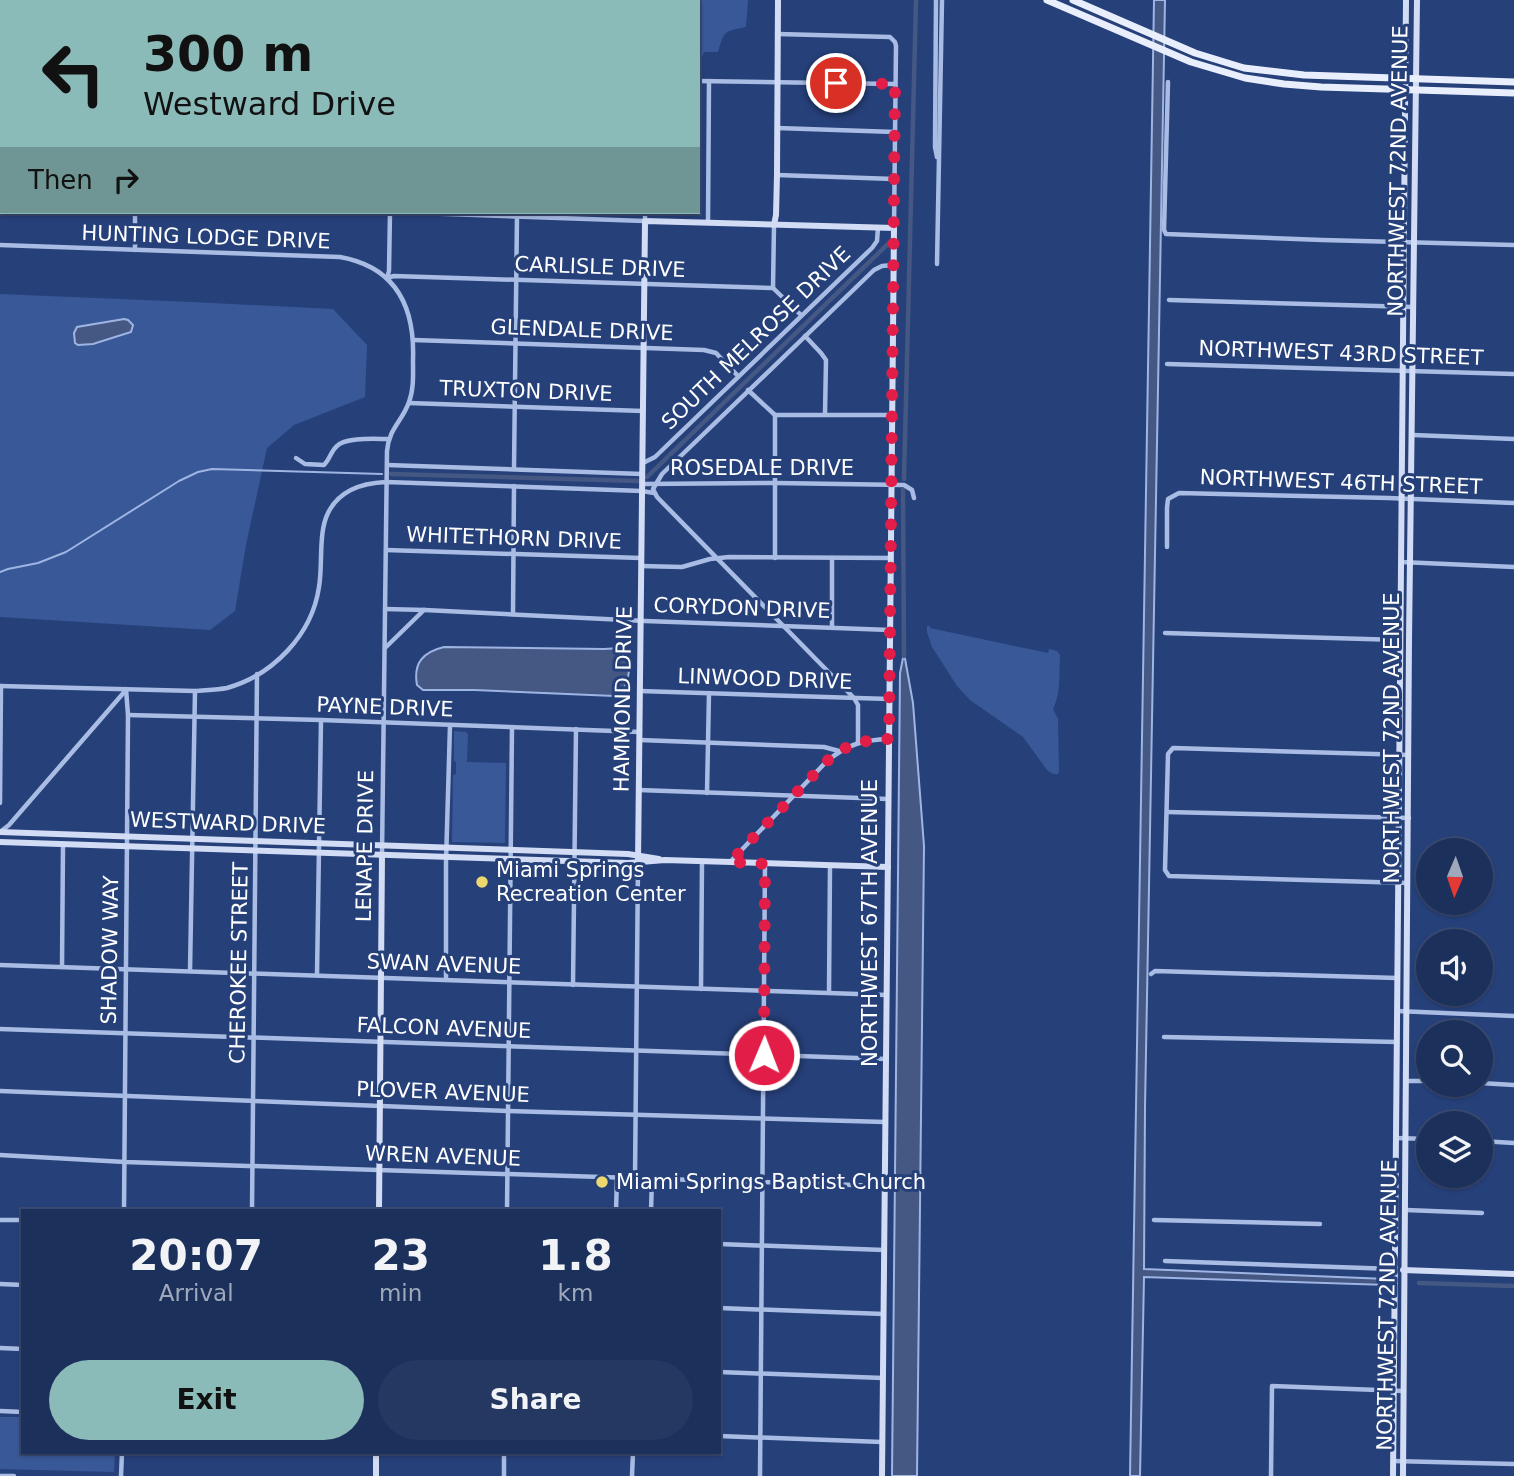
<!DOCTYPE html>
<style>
body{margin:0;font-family:"DejaVu Sans",sans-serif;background:#253862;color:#f1f3f6;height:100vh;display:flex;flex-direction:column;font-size:26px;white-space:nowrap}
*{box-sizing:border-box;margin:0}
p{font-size:23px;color:#a0a9bb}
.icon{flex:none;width:38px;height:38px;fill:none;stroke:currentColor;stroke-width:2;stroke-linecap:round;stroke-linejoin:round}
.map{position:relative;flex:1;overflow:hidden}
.details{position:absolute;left:21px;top:1209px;width:700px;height:245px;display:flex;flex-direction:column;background:#1c305c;border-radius:0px;box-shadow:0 2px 5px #0004,0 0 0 2px #3a4b72}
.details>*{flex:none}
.guide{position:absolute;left:0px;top:0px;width:700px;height:214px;box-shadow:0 2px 5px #0004,0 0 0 2px #3a4b72;background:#8bbbb9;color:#111;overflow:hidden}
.needle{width:46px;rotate:182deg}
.tools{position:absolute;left:1416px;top:838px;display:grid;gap:14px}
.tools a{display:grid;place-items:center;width:77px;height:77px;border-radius:50%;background:#1c305c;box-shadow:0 2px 5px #0004,0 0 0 2px #3a4b72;font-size:35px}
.pin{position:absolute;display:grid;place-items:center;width:60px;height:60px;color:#fff;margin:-30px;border:4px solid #fff;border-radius:50%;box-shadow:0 2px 7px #0007}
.me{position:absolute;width:77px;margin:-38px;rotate:1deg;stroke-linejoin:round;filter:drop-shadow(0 0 5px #0008)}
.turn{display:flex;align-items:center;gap:24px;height:147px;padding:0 28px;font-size:32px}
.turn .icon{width:91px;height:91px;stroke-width:2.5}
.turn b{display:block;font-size:49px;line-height:60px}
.then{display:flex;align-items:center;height:66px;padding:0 28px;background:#0003;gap:14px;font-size:26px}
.eta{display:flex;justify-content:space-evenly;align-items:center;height:119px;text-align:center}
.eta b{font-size:42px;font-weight:600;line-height:49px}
.action{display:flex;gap:14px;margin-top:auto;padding:14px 28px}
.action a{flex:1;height:80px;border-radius:42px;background:#8bbbb9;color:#111;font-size:28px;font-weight:600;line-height:80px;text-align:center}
.action a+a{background:#253862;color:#f1f3f6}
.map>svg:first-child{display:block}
</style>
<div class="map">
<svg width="1514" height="1476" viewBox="0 0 1514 1476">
<rect width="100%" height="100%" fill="#26407a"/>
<g fill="#395897">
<path d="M679,0h69l-2,27c-22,5 -21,2 -28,25h-14l-6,18v-68h-19z"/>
<path d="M0,294l192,8 141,7 34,36 -2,52 -71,28 -27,23 -21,97 -11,66 -25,19 -210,-13z"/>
<path d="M927,626h3v2l118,25 1,-4 8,2 3,4c-1,18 1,39 -7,54l5,10 1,52 -1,3h-5l-6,-4 -24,-33 -53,-37 -13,-14 -25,-39 -5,-15z"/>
<path d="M454,731l12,1 2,2 -1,28 39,1 -1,80 -53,-1 1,-67 3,-1v-12l-2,-1z"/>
<path d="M0,1417h23v35l92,1 -1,19 -114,-3z"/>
</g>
<g fill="#455884" stroke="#9eb5e4" stroke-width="2">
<path d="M1154,0h11l-20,1108 -1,161 243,10v6l-243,-8 -4,199h-10z"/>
<path d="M124,319l4,1 5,5 -2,7 -38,12 -15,1 -3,-2 -1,-10 3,-6z"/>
<path d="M444,647l160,2 16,-1 7,4c4,15 3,38 -13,44l-140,-6h-51l-6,-5c-4,-22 6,-33 27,-38z"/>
<path d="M904,653l9,50 11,143 -7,630h-25l8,-803z"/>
</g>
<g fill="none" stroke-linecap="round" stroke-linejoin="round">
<path stroke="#9eb5e4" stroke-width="2" d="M0,572l8,-3 30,-6 28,-11 113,-71 19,-9 14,-3 170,5"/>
<g stroke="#455884" stroke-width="4.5">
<path d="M391,474l247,7"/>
<path d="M647,477l244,-236"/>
<path d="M904,479l12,-479"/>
<path d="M903,490l1,166"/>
<path d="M1419,1283l95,3"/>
</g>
<g stroke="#a9bce4" stroke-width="4.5">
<path d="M511,0l55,2"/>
<path d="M936,0l-1,147 2,10"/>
<path d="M8,2v-2"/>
<path d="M137,2v-2"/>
<path d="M392,2v-2"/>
<path d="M647,2v-2"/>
<path d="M0,8h2"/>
<path d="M778,34l112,3 5,5 1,4 -2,182"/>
<path d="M698,81l197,3"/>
<path d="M1168,82l-4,148 2,4 156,6 192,5"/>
<path d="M777,128l118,4"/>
<path d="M0,133h2"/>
<path d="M0,138h2"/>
<path d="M777,175l117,4"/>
<path d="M390,212l-1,59 -2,7 7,-2 379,12 28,27"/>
<path d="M390,212l255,9v-9"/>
<path d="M708,223l1,-142"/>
<path d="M0,245l340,12c56,10 75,50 73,103 0,14 1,29 -4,42 -7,20 -20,26 -22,49l-5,404"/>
<path d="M135,250v-38"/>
<path d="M937,264l5,-264"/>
<path d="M773,288l1,-63"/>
<path d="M1169,300l244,7"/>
<path d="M805,336l16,17 5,7 -1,54"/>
<path d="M414,340l290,10 12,3 22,23"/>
<path d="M1167,364l347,10"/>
<path d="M748,390l27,25v143"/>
<path d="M409,403l234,8"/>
<path d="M775,415h117"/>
<path d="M1413,435l101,4"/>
<path d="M296,458l9,6 19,1c6,-6 7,-14 13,-19 8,-9 38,-7 51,-7"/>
<path d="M643,463l12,-6 217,-209 5,-7 1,-13"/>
<path d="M387,465l255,9"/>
<path d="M514,469l3,-253"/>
<path d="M642,484l134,-1 128,2 8,5 2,8"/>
<path d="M1167,547v-39l1,-9 11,-6 209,5 126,5"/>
<path d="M386,550l255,8"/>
<path d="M1401,562l113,5"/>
<path d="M641,566l41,1 28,-8 19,-2 161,1"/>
<path d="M385,609l40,1 220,11 245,9"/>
<path d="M513,614l1,-128"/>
<path d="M832,627v-69"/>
<path d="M1165,633l235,7"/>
<path d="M385,648l39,-38"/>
<path d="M0,686l195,5c10,-1 21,-1 32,-3 46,-13 85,-53 92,-101 4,-23 -1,-54 9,-74 11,-23 35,-30 58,-31l256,9 12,2"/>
<path d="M640,691l249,8"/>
<path d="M128,715l193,5 319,12"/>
<path d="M640,740l184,7 15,4"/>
<path d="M858,743v-38l-4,-7 -197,-201 -4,-8 9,-15 212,-204 8,-4 11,-1"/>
<path d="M639,790l249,9"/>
<path d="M707,793l2,-100"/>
<path d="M0,803l1,-117"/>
<path d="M1167,812l242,6"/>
<path d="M0,832l9,-7 117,-135"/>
<path d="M730,862l97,-101c21,-17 36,-21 62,-22"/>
<path d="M1408,883l-239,-7 -4,-6 3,-116 5,-6 236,7"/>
<path d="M0,965l887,30"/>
<path d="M62,967l1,-122"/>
<path d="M190,971l5,-280"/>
<path d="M1151,974l4,-3 242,7"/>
<path d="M317,975l4,-255"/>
<path d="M446,980v-118l4,-137"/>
<path d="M573,985l3,-256"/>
<path d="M701,989l1,-128"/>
<path d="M829,992l1,-126"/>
<path d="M1397,1011l117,5"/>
<path d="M0,1029l886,30"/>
<path d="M1164,1037l233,5"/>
<path d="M1407,1081h21"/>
<path d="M1480,1083l34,2"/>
<path d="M0,1091l508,20 377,11"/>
<path d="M1396,1138l32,1"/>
<path d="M1480,1141l34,2"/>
<path d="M0,1155l125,7 760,24"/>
<path d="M635,1178l3,-315"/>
<path d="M1406,1210l76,3"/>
<path d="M124,1211l4,-496 -2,-26"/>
<path d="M252,1211l5,-537"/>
<path d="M507,1211l5,-484"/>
<path d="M616,1211l1,-34"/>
<path d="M651,1211l1,-32"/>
<path d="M0,1220h23"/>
<path d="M1154,1220l166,4"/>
<path d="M719,1244l165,6"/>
<path d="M1165,1261l229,8"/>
<path d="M0,1284l23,1"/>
<path d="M719,1308l165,6"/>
<path d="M0,1348l23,1"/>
<path d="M719,1372l164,6"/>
<path d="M0,1411l23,1"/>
<path d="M719,1436l163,6"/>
<path d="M1393,1461l121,3"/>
<path d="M0,1476h14"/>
<path d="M121,1476l1,-24"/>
<path d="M504,1476v-24"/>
<path d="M632,1476l1,-24"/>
<path d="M760,1476l5,-612"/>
<path d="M1271,1476l1,-90 132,5"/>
</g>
<g stroke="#d2dcf4" stroke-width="6">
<path d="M774,225l2,-10 1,-40 1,-175"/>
<path d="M0,832l628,22 31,5"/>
<path d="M0,842l628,21 37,-3 223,7"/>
<path d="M638,863l7,-642 249,7 -12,1248"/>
<path d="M379,1211l3,-356"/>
<path d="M1403,1270l111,4"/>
<path d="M376,1476v-24"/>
<path d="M1393,1476l13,-1476"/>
<path d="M1403,1476l6,-836 8,-640"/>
</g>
<g stroke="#e9eefc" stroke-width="7">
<path d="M1047,0l144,62 54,16 39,6 37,3 193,6"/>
<path d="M1073,0l122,53 49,15 60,7 210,7"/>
</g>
</g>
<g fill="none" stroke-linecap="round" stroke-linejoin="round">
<path stroke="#e11d48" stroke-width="12" stroke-dasharray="0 21.6" d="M764,1055l1,-191 -35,-2 95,-99c20,-19 37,-23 64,-24l6,-655 -59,-1"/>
</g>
<g fill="#ecd86e" stroke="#26407a" stroke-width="2.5">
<circle cx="482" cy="882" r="7"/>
<circle cx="602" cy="1182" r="7"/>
</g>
<g text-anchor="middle" stroke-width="6" stroke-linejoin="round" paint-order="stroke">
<g font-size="21" fill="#fff" stroke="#26407a">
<text transform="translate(1398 171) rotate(-89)" y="7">NORTHWEST 72ND AVENUE</text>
<text transform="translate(206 237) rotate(2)" y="7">HUNTING LODGE DRIVE</text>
<text transform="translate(600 267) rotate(2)" y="7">CARLISLE DRIVE</text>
<text transform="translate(582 330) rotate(2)" y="7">GLENDALE DRIVE</text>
<text transform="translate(756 338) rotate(-44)" y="7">SOUTH MELROSE DRIVE</text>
<text transform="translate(1341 353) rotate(2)" y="7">NORTHWEST 43RD STREET</text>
<text transform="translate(526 391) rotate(2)" y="7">TRUXTON DRIVE</text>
<text x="762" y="475">ROSEDALE DRIVE</text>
<text transform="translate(1341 482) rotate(2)" y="7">NORTHWEST 46TH STREET</text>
<text transform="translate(514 538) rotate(2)" y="7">WHITETHORN DRIVE</text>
<text transform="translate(742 608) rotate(2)" y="7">CORYDON DRIVE</text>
<text transform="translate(765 679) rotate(2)" y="7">LINWOOD DRIVE</text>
<text transform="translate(623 699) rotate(-89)" y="7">HAMMOND DRIVE</text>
<text transform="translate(385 707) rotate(2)" y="7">PAYNE DRIVE</text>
<text transform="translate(1392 738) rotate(-90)" y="7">NORTHWEST 72ND AVENUE</text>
<text transform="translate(228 823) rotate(2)" y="7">WESTWARD DRIVE</text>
<text transform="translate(365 846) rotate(-89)" y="7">LENAPE DRIVE</text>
<text transform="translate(870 923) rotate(-90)" y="7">NORTHWEST 67TH AVENUE</text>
<text transform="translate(110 950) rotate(-89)" y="7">SHADOW WAY</text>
<text transform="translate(239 963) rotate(-89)" y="7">CHEROKEE STREET</text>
<text transform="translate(444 964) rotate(2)" y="7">SWAN AVENUE</text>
<text transform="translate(444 1028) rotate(2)" y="7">FALCON AVENUE</text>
<text transform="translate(443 1092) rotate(2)" y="7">PLOVER AVENUE</text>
<text transform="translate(443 1156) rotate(2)" y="7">WREN AVENUE</text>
<text transform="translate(1387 1305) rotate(-89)" y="7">NORTHWEST 72ND AVENUE</text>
</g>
<g font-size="21" fill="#fff" stroke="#26407a" text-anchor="start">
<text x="496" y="877">Miami Springs<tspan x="496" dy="24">Recreation Center</tspan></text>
<text x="616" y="1189">Miami Springs Baptist Church</text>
</g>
</g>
</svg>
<div class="tools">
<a><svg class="needle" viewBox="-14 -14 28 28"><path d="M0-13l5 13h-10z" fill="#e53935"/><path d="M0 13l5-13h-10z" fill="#a0a9bb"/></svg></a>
<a><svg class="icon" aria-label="sound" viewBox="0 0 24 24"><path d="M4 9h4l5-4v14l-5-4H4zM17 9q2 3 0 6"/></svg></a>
<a><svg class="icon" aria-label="search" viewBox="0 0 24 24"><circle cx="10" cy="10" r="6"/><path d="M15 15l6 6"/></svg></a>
<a><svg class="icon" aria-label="layers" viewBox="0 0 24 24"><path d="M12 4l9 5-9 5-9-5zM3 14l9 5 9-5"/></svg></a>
</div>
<div class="pin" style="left:836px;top:83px;background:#d93025"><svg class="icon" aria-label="arrive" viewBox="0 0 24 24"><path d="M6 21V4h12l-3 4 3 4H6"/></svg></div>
<svg class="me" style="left:764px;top:1055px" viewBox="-20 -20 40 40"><circle r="17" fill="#e11d48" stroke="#fff" stroke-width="3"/><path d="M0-11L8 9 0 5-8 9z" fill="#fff"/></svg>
<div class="guide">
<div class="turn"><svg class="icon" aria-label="left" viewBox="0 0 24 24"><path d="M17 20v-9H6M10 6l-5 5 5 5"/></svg><div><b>300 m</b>Westward Drive</div></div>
<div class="then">Then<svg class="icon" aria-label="right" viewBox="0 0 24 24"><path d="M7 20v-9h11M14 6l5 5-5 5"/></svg></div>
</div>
<section class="details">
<div class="eta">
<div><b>20:07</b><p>Arrival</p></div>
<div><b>23</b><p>min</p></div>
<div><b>1.8</b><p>km</p></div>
</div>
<div class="action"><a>Exit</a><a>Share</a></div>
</section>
</div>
